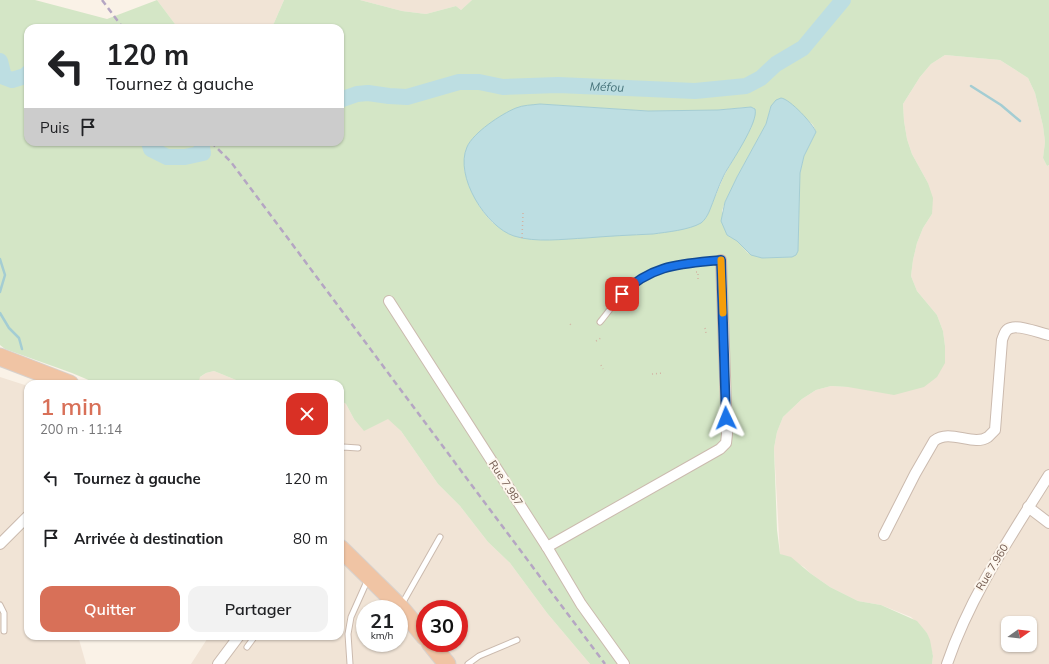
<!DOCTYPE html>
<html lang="fr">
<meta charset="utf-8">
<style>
body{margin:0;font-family:Mulish,sans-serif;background:#f2f2f2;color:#202124;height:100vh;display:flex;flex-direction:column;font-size:15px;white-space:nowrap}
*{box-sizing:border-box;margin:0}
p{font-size:13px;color:#757577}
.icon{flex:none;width:22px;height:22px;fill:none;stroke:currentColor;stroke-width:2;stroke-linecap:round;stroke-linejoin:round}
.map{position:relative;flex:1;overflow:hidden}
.sheet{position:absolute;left:24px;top:380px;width:320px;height:260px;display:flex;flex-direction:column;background:#fff;border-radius:12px;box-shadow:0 1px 3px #0004}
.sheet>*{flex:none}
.banner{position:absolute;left:24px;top:24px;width:320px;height:122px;border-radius:12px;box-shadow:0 1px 3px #0004;background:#fff;color:#202124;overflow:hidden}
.needle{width:26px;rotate:76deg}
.tools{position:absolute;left:1001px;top:616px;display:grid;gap:8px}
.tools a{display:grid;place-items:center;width:36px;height:36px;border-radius:8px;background:#fff;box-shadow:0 1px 3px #0004;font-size:20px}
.speed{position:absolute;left:356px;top:600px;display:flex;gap:8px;font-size:20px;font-weight:700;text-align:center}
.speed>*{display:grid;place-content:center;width:52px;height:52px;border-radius:50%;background:#fff;box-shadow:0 1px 3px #0004;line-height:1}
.speed small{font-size:10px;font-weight:400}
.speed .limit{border:6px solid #d22;background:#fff;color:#111}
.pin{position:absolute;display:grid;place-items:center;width:34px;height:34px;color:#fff;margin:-17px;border-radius:8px;box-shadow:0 2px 6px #0006}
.me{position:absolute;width:44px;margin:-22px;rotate:358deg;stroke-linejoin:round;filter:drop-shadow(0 0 3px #0008)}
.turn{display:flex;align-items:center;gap:14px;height:84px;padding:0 16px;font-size:18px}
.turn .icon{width:52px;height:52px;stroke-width:2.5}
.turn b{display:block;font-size:28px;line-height:34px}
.then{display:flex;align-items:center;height:38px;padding:0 16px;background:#0003;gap:8px;font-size:15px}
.round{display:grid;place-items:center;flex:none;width:42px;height:42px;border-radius:12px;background:#f2f2f2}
.headline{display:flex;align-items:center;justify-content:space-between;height:68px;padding:0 16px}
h1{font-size:24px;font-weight:600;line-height:30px;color:#d87058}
.primary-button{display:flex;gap:8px;margin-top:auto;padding:8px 16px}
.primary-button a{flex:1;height:46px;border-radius:12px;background:#d87058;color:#fff;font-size:16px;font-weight:600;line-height:46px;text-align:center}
.primary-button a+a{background:#f2f2f2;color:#202124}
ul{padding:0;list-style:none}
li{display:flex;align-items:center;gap:12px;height:60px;padding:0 16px}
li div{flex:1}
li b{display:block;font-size:15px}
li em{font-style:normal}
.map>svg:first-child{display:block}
</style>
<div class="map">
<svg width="1049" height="664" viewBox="0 0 1049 664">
<rect width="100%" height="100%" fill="#faf2e7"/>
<g fill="#f1e4d6" fill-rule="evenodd">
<path d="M157,0h127l-10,23 -4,5h-92z"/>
<path d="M360,0h112l-11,10 -5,-4 -30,8 -24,-3z"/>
<path d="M945,55l55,5 28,18 7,15 8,33 2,16 -2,16 4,8 2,-1v499h-117l1,-8 -6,-23 -16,-16 -30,-12 -23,-4 -28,-14 -20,-14 -6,-6 -24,-13 -6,-106 3,-16 6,-15 19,-18 14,-9 15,-4 17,1 97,-41 -2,-15 -6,-16 -20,-24 -6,-15 2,-16 4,-17 6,-15 9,-14 -4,-31 -16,-29 -5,-15 -3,-18 -1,-17 17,-27 11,-13zM1008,623h22v22h-22z"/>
<path d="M214,371l22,9 14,4h-52l1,-6 7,-5z"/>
<path d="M0,377l28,9v250h50l8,28h-86z"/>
<path d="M340,400l6,4 8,15 35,-1 12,13 37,53 22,22 28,36 22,21 37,50 43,51h-399l18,-28h131zM365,609h34v34h-34zM425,609h34v34h-34z"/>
</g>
<path fill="#d4e6c6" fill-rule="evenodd" d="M0,0h35l72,19 50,-19 21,28h-150v114h312v-114h-70l4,-5 10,-23h76l42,11 24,3 30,-8 5,4 11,-10h577v165l-2,1 -4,-8 2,-16 -2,-16 -8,-33 -7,-15 -28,-18 -55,-5 -14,9 -11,13 -17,27 1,17 3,18 5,15 16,29 5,15 -1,16 -9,14 -6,15 -4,17 -2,16 6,15 20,24 6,16 2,15v17l-8,14 -13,10 -30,8 -46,-8 -17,-1 -15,4 -14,9 -19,18 -6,15 -3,16 3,82 3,24 11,3 19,16 20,14 28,14 23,4 36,16 10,12 3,7 3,16 -1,8h-342l-43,-51 -37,-50 -22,-21 -28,-36 -22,-22 -37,-53 -13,-12 -24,12 -10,-12 -8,-15 -6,-4v-16h-90l-14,-4 -22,-9 -8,2 -6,4 -2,7h-100l-26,-11 -67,-24 -5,-4zM786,100l27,25 3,7 -12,24 -4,17 -2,78 -6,6 -30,1 -14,-5 -11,-12 -10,-6 -5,-24 3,-9 12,-25 29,-53 5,-18zM540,104l108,7 70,-1 30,-3 6,1 -3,20 -27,48 -18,42 -35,13 -18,3c-25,1 -49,2 -73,4 -18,1 -38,3 -55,0 -35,-5 -53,-38 -61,-69l18,-39 25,-17 10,-5z"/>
<g fill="#bddee2" stroke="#a4cdd3">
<path d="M781,98c9,1 32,26 35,34l-12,24 -4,17 -2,78 -2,4 -4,2 -30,1 -11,-3 -14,-14 -10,-6 -6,-14 4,-19 12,-25 29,-53 5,-18 5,-6z"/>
<path d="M540,104l108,7 70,-1 33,-3 4,2c4,13 -24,53 -31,66 -6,12 -10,25 -15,37 -2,4 -4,8 -8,11 -12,7 -34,9 -48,11 -22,1 -44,2 -67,4 -23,1 -50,5 -72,-2 -28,-9 -60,-60 -47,-89 6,-14 34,-33 49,-39 7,-3 16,-3 24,-4z"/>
</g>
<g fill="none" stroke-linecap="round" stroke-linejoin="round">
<g stroke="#a4cdd3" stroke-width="2.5">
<path d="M971,86l30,19 19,16"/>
<path d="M0,259l5,16 -5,17"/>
<path d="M0,313l9,15 10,10 3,11"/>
</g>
<g stroke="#bddee2" stroke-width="16">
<path d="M0,61l4,16 8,3 13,-4 3,-3"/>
<path id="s1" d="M340,100l17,-6 11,-1 21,3 18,1 52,-15h20l24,5 55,-2 137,6 51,-5 15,-8 15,-14 27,-16 40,-48"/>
<path d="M149,142l2,7 16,8h18l18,-4 -2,-11"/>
</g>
<defs>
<g id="service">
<path d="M600,322c11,-13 21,-30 35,-40 24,-18 58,-19 86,-22"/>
<path d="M340,448l3,-1 15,1"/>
<path d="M402,604l38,-67"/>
<path d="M0,605l4,8v18"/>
<path d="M247,647l8,-11"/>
<path d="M350,664l-2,-30 3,-17 17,-38"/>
<path d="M468,664l11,-8 38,-16"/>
</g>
<g id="minor">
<path d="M389,301l158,246 34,57 43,60"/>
<path d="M1028,507l21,16"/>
<path d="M884,535l31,-61 19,-33c16,-13 39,6 54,-4 2,-2 5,-5 7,-7l7,-90c2,-5 3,-11 9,-12 9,-3 29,5 38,7"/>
<path d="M0,544l28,-28"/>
<path d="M547,547l173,-98 6,-6 1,-9 -6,-174"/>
<path d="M218,664l21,-28"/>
<path d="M947,664c23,-68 64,-128 102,-189"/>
</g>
<g id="trunk">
<path d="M0,357l70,27"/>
<path d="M340,548l60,59 25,30"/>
<path d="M430,643l17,21"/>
</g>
</defs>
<use href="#service" stroke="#cbbaae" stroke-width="7"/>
<use href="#minor" stroke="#cbbaae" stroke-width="12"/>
<use href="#trunk" stroke="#d7d1cd" stroke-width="19"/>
<g stroke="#d2b4a4" stroke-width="1.5" stroke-dasharray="1 3" stroke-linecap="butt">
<path d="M522,238l1,-25"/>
<path d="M696,272h2v7"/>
<path d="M570,324l2,2"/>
<path d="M705,328l1,5"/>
<path d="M596,341l5,-3"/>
<path d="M601,365l2,4"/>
<path d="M652,374l12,-1"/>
</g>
<use href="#service" stroke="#fff" stroke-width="5"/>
<use href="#minor" stroke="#fff" stroke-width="10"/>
<use href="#trunk" stroke="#f0c4a4" stroke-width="17"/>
<g stroke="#b5a6c3" stroke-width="2.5" stroke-dasharray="6 4" stroke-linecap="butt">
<path d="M102,0l21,28"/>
<path d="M211,142l20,20 374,502"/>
</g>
</g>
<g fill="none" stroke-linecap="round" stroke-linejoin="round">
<defs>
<path id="route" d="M622,294c30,-30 60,-30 99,-34l5,158"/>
</defs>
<use href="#route" stroke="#114b97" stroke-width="10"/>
<use href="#route" stroke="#1a73e8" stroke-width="7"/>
<path stroke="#f59e0b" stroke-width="7" d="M721,260l2,53"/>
</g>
<g text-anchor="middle" stroke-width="4" stroke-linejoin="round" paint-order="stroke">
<g font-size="11" fill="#71594e" stroke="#fdf6ed">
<text transform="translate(506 483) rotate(57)" y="4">Rue 7.987</text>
<text transform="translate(992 567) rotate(-59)" y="4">Rue 7.960</text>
</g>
<g font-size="12" font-style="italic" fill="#47747b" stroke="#fdf6ed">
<text dy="4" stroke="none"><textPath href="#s1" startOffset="271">Méfou</textPath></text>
</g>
</g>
</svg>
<div class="tools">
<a><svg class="needle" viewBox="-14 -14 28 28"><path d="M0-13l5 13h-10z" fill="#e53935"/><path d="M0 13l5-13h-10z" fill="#757577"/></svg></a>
</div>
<div class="speed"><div>21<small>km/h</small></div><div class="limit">30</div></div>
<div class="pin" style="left:622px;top:294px;background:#d93025"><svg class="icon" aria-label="arrive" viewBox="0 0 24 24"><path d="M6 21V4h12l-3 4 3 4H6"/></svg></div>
<svg class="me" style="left:726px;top:418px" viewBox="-20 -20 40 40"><path d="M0-17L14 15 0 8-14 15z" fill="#1a73e8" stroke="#fff" stroke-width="4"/></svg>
<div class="banner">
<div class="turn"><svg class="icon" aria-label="left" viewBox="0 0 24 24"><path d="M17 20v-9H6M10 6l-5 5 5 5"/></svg><div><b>120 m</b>Tournez à gauche</div></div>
<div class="then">Puis<svg class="icon" aria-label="arrive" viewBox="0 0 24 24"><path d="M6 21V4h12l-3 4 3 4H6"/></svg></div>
</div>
<section class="sheet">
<div class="headline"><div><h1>1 min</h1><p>200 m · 11:14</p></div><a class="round" style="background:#d93025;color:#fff"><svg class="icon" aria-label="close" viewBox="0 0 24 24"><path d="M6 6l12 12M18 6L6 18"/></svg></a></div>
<ul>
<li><svg class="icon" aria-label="left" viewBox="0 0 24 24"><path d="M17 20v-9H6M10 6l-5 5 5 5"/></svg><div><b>Tournez à gauche</b></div><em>120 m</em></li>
<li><svg class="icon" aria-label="arrive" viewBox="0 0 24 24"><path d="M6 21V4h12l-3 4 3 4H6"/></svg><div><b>Arrivée à destination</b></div><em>80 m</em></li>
</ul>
<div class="primary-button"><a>Quitter</a><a>Partager</a></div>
</section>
</div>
